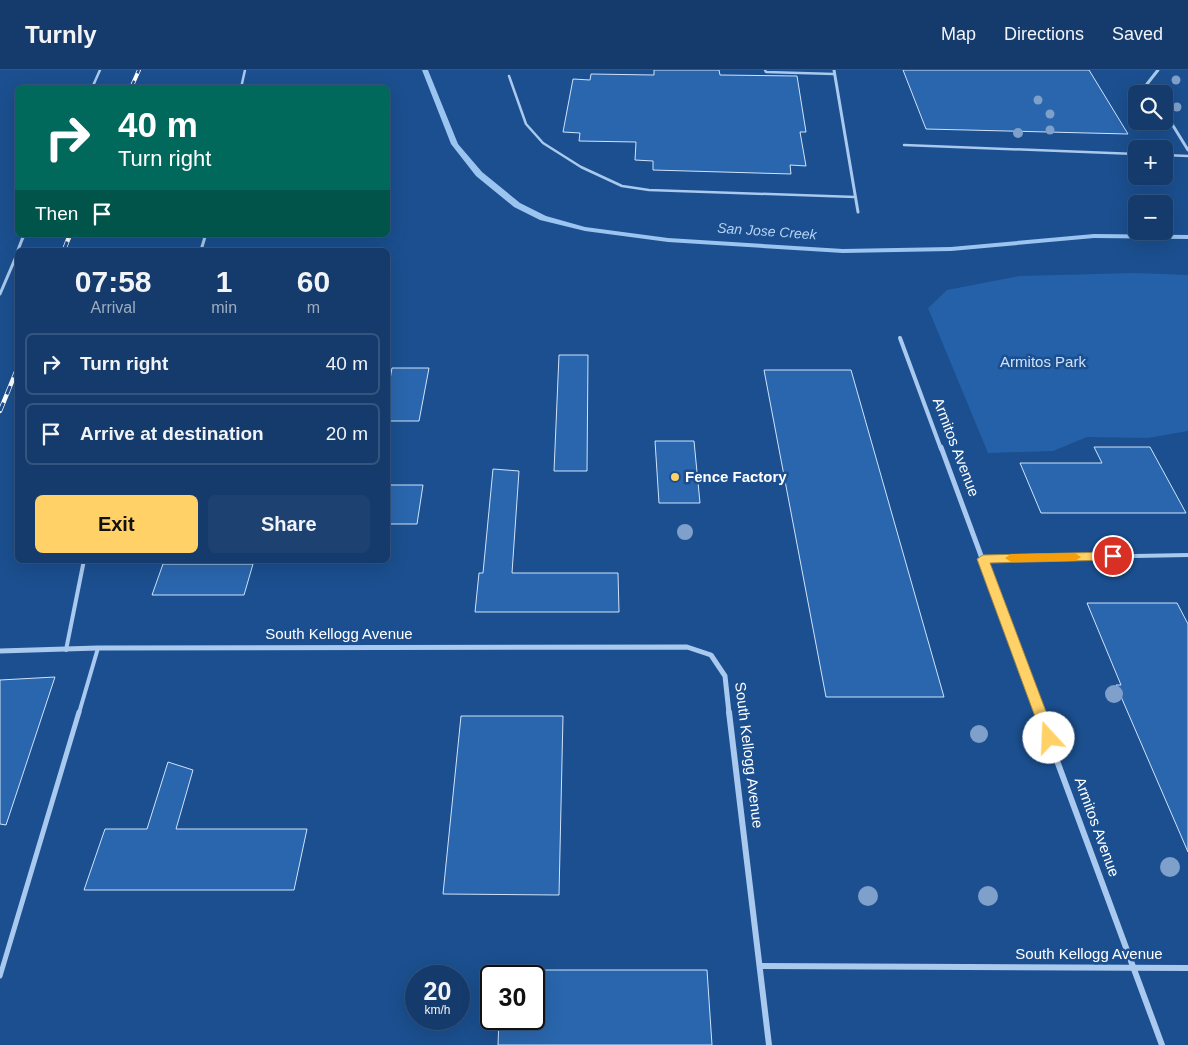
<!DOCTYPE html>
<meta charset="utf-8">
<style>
body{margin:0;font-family:Helvetica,sans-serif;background:#1d4271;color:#f1f3f6;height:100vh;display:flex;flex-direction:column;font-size:19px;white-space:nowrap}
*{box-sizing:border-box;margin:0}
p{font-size:16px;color:#9dadc1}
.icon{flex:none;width:28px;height:28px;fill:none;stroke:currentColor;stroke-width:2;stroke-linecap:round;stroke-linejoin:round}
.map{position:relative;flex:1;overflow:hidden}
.details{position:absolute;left:15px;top:178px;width:375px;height:315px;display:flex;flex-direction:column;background:#143b6b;border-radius:8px;box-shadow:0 5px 20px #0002,0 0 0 1px #33557e}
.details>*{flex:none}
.banner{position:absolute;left:15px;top:15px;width:375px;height:152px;border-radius:8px;box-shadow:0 5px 20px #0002,0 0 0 1px #33557e;background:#00695c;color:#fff;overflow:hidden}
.fabs{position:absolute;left:1128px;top:15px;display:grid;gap:10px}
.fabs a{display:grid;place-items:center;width:45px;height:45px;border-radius:8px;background:#143b6b;box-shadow:0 5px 20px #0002,0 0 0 1px #33557e;font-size:25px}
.speed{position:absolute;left:405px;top:895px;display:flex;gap:10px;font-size:25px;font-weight:700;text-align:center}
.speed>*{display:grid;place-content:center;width:65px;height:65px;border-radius:50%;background:#143b6b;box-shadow:0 5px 20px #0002,0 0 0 1px #33557e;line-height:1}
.speed small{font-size:12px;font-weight:400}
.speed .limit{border:2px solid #111;border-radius:8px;background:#fff;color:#111}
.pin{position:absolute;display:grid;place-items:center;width:42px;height:42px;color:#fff;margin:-21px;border:2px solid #fff;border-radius:50%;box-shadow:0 1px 5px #0007}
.me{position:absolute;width:55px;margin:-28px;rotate:340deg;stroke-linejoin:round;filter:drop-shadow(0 0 4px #0008)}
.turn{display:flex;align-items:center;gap:18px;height:105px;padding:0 20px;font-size:22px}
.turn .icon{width:65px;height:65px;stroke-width:2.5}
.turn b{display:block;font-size:35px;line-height:42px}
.then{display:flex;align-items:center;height:48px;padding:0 20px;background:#0003;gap:10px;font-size:19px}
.eta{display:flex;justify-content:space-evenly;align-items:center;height:85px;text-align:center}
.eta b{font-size:30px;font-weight:600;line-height:35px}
.action{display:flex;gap:10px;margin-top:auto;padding:10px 20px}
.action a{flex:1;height:58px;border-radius:8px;background:#ffd166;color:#111;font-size:20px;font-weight:600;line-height:58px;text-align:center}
.action a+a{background:#1d4271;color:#f1f3f6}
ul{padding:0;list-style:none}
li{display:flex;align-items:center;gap:15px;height:62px;margin:0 10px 8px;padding:0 10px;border:2px solid #33557e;border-radius:8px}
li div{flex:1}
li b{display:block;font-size:19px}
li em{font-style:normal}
header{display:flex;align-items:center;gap:30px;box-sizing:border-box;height:70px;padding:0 25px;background:#143b6b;border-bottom:1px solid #33557e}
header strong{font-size:24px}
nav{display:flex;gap:28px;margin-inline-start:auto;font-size:18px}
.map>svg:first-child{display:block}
</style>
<header>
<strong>Turnly</strong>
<nav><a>Map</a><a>Directions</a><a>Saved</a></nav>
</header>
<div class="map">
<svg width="1188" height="975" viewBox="0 0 1188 975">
<rect width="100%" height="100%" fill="#1b4f8f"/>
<path fill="#2461a8" d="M1136,203l52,2v156l-40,7 -61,-1 -34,14 -65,2 -60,-145 19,-18 72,-14z"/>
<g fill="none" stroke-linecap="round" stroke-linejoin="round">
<path fill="#9cc4f0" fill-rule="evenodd" d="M422,0h6l30,74 24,28 38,31 26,13 39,11 83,11 175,11 108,-2 143,-13 94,1v4l-94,-1 -143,13 -108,2 -175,-11 -83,-11 -45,-11 -26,-13 -38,-31 -25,-32z"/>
</g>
<g fill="#2a66ad" stroke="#cfe3fa">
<path d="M654,0h65l1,5 77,1 9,56h-6l6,34 -16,-1 1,9 -138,-4v-9l-18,-1 1,-18 -57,-1 1,-8 -17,-1 10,-53 17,1 1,-6 63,1z"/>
<path d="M903,0h186l39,64 -202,-5z"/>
<path d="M559,285h29l-1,116h-33z"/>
<path d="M392,298h37l-10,53h-31v-30z"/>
<path d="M764,300h87l93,327h-118z"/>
<path d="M655,371h39l6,62h-41z"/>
<path d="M1094,377h56l36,66h-145l-21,-50h82z"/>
<path d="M493,399l26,2 -7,102h106l1,39h-144l4,-39h4z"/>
<path d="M388,415h35l-6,39h-29z"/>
<path d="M163,494h90l-9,31h-92z"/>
<path d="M1087,533h90l11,21v228l-72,-167h5z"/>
<path d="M55,607l-49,148 -6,-1v-144z"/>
<path d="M461,646h102l-4,179 -116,-1z"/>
<path d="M168,692l25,8 -17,59h131l-13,61h-210l21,-61h42z"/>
<path d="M502,900h205l5,75h-214l1,-26h35v-43h-32z"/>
</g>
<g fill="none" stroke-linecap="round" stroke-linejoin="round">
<g stroke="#a9c9ee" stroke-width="2.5">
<path d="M765,0l1,2 68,2"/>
<path d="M509,6l17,48 17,19 38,24 41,19 27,4 206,7"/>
<path d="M92,18l8,-18"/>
<path d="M241,18l4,-18"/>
<path d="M904,75l232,9"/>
<path d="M1164,85l24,1"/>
<path d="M23,168l1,-3"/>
<path d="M204,168l1,-3"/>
</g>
<g stroke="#a9c9ee" stroke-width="3">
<path d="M18,180l5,-13"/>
<path d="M201,180l4,-13"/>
<path d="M0,224l18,-42"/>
</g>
<g stroke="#a9c9ee" stroke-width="4">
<path d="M983,489l205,-4"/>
<path d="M66,580l18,-90"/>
<path d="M79,643l19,-65"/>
</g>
<path stroke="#a9c9ee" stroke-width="5" d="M0,906l79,-264"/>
<g stroke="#a9c9ee" stroke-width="3">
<path d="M834,0l24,142"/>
<path d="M1153,24l-6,-10 11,-14"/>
<path d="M1164,41l24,39"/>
</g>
<path stroke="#a9c9ee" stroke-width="4" d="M900,268l41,111"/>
<g stroke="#a9c9ee" stroke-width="5">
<path d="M941,377l98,266"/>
<path d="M0,581l98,-3 589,-1 24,8 14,21 4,37"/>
</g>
<g stroke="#a9c9ee" stroke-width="6">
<path d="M729,642l40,333"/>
<path d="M1039,642l123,333"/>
<path d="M761,896l427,2"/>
</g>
<defs>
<g id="rail-far1">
<path d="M131,18l8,-18"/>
<path d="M69,168l1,-3"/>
</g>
<g id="rail">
<path d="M64,180l5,-13"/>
<path d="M0,341l18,-44"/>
</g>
</defs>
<use href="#rail-far1" stroke="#fff" stroke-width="4"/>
<use href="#rail" stroke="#fff" stroke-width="4.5"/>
<use href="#rail-far1" stroke="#1b4f8f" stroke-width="2.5" stroke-dasharray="8" stroke-linecap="butt"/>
<use href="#rail" stroke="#1b4f8f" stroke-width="3" stroke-dasharray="9" stroke-linecap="butt"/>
</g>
<g fill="#7ea0ca">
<circle cx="1176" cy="10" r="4.5"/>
<circle cx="1038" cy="30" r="4.5"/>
<circle cx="1177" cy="37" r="4.5"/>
<circle cx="1050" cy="44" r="4.5"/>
<circle cx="1050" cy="60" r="4.5"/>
<circle cx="1018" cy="63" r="5"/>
<circle cx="685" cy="462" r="8"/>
<circle cx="1114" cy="624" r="9"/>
<circle cx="979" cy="664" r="9"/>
<circle cx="1170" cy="797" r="10"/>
<circle cx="868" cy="826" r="10"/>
<circle cx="988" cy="826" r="10"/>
</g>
<path fill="#ffd166" stroke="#a68842" d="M1113,482l6,4 -6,4 -123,3 66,175 -2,3 -5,2 -5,-2 -67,-182 6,-4z"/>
<path fill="#f59e0b" d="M1075,483l6,4 -6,4 -64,1 -6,-4 6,-4z"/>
<circle fill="#ffd166" stroke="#1b4f8f" stroke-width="2" cx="675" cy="407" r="5"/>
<g text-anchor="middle" stroke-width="5" stroke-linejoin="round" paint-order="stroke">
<g font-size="14" font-style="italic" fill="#b5d3f5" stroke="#1b4f8f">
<text transform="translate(767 161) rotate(4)" y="5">San Jose Creek</text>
</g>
<g font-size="15" fill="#cfe3fa" stroke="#1b4f8f">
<text x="1043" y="297">Armitos Park</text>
</g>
<g font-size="15" fill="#fff" stroke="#1b4f8f">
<text transform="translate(956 377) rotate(69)" y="5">Armitos Avenue</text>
<text x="339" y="569">South Kellogg Avenue</text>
<text transform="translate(749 685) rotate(83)" y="5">South Kellogg Avenue</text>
<text transform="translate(1097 757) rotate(70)" y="5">Armitos Avenue</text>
<text x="1089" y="889">South Kellogg Avenue</text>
</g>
<g font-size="15" font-weight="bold" fill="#fff" stroke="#1b4f8f" text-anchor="start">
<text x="685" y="412">Fence Factory</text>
</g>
</g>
</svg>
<div class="fabs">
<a><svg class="icon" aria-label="search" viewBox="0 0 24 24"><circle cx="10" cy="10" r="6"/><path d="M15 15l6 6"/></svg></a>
<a>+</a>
<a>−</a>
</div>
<div class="speed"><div>20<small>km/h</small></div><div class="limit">30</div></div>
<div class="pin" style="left:1113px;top:486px;background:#d93025"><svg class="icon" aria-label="arrive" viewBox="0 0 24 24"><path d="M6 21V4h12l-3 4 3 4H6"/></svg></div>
<svg class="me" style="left:1049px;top:668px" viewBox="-20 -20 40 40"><circle r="19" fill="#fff"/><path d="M0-13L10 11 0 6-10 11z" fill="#ffd166"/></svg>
<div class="banner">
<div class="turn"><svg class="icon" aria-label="right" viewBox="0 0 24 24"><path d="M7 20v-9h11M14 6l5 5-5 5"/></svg><div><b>40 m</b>Turn right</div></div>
<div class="then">Then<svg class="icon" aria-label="arrive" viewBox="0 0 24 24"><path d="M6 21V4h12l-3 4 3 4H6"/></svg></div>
</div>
<section class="details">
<div class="eta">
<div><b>07:58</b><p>Arrival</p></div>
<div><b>1</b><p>min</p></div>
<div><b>60</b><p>m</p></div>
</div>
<ul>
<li><svg class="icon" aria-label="right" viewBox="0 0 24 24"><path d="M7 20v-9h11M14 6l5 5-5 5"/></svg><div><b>Turn right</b></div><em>40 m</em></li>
<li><svg class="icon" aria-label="arrive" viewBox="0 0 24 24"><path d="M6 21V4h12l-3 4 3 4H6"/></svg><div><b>Arrive at destination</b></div><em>20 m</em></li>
</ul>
<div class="action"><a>Exit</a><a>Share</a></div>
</section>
</div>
